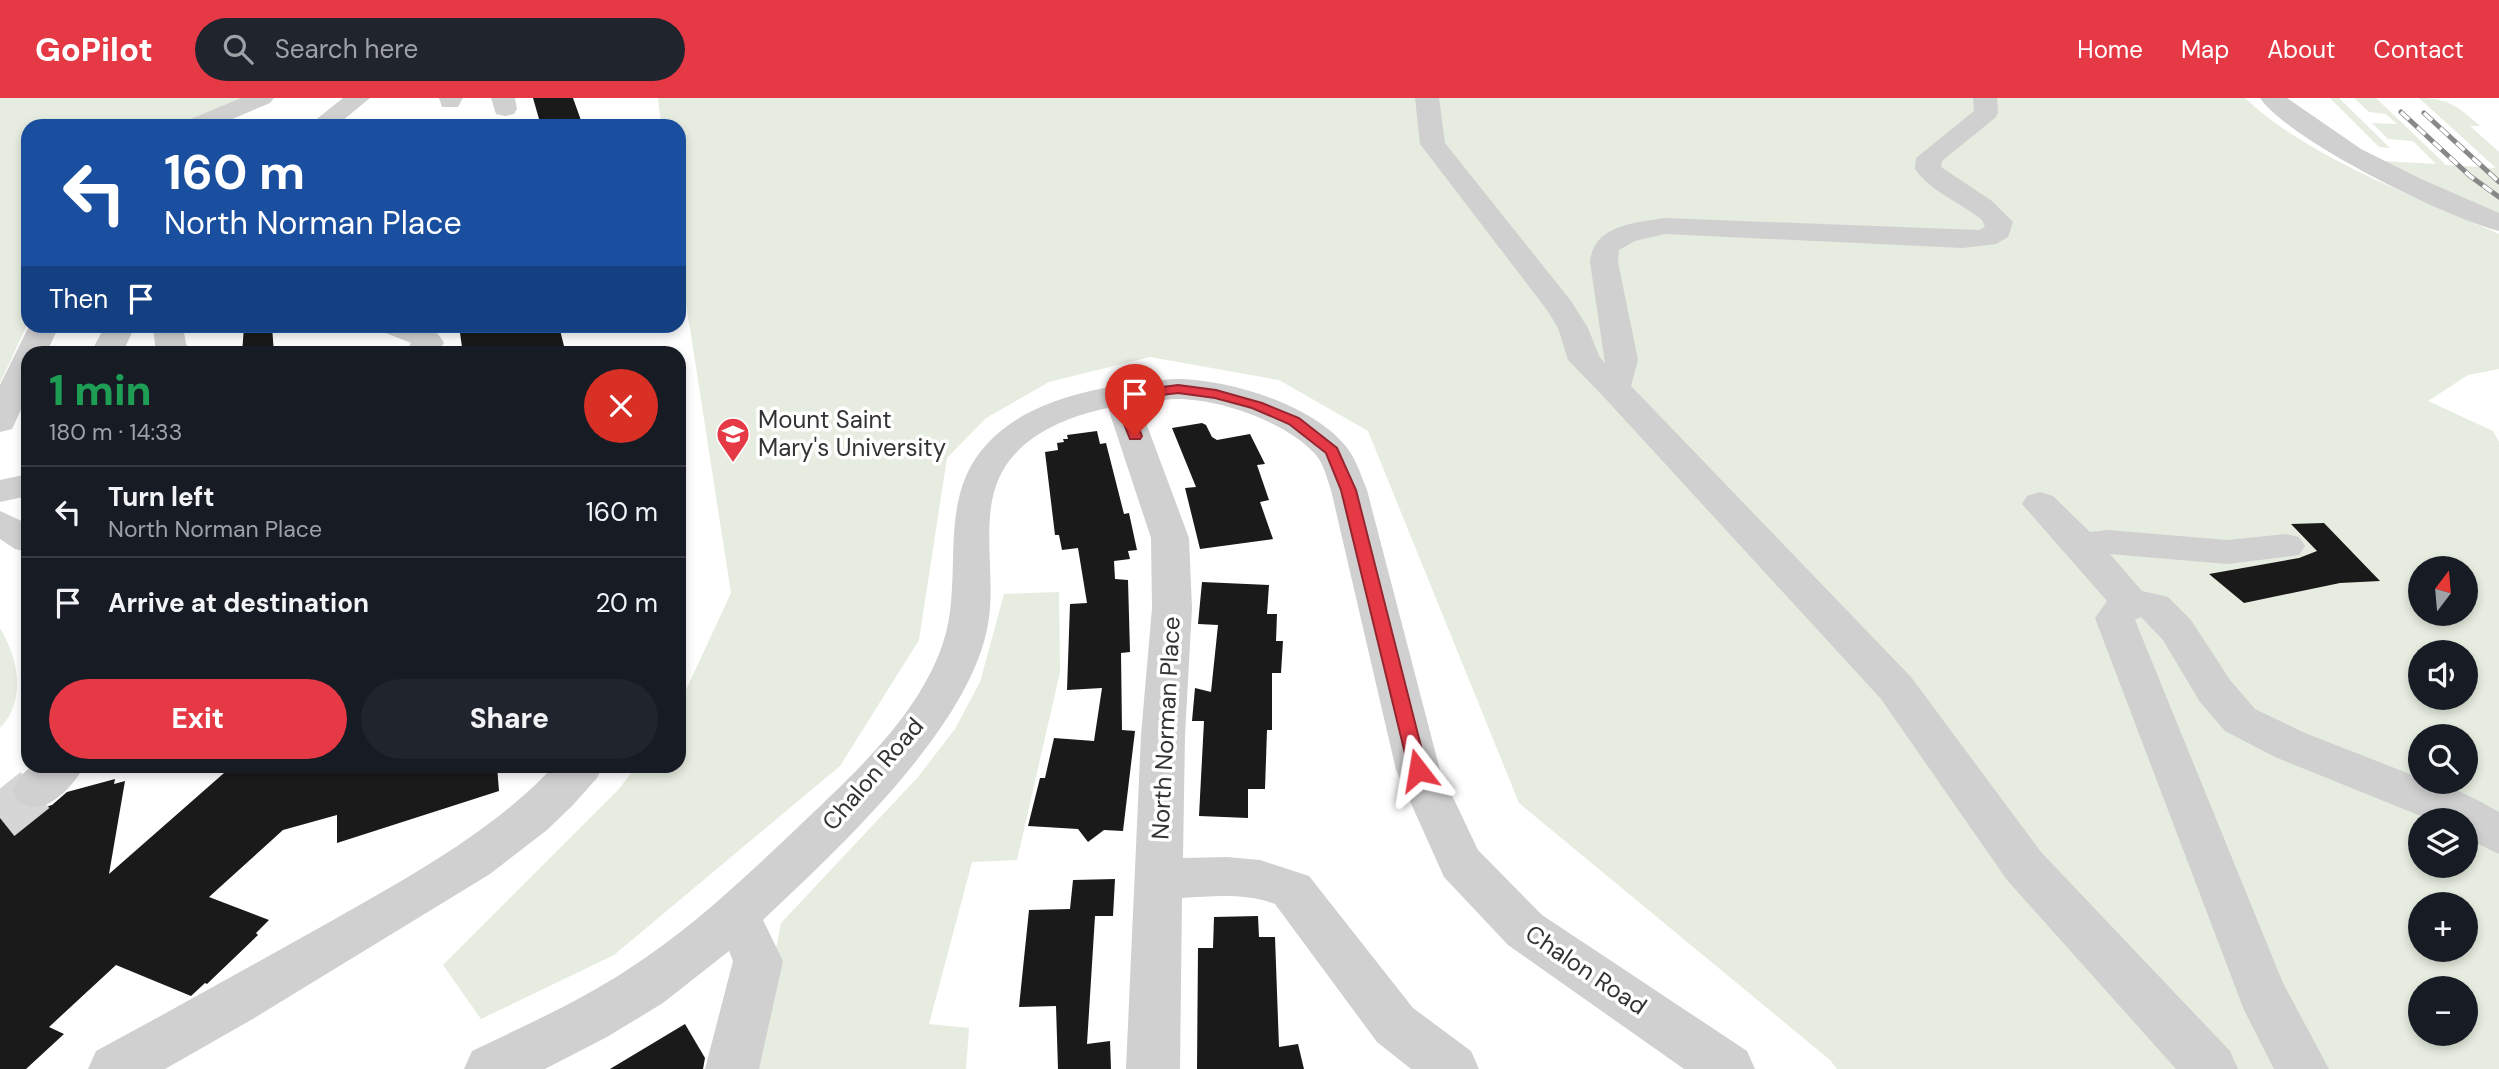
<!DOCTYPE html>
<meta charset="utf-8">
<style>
body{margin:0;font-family:"DM Sans",sans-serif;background:#20242c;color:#f1f3f6;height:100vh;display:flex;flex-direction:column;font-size:26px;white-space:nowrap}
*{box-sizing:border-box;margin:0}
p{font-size:23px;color:#9ea1a6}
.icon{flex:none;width:38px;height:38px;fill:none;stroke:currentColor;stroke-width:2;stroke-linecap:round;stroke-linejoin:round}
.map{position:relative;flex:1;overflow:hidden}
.sheet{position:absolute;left:21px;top:248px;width:665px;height:427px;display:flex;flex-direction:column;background:#171b24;border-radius:21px;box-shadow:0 4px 10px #0003}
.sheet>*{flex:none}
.hud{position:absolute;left:21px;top:21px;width:665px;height:214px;border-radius:21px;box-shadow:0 4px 10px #0003;background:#1a4fa0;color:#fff;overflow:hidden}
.needle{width:46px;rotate:16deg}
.controls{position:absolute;left:2408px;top:458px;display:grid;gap:14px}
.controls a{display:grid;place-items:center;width:70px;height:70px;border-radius:50%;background:#171b24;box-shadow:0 4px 10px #0003;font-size:35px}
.pin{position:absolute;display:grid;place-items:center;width:60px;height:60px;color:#fff;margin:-72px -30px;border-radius:50% 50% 50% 0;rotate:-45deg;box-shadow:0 0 7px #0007}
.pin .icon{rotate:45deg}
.me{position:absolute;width:77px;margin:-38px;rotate:346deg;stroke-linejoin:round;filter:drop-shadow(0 0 5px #0008)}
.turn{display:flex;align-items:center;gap:24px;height:147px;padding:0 28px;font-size:32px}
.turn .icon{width:91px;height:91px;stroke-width:2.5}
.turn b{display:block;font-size:49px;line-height:60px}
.then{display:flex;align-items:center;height:66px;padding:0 28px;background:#0003;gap:14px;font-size:26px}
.round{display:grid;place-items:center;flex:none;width:74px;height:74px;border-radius:37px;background:#20242c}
.summary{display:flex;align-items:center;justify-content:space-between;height:119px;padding:0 28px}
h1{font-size:42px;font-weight:800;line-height:52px;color:#1e9e55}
.button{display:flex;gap:14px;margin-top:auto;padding:14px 28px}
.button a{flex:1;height:80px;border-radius:42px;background:#e63946;color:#fff;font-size:28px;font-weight:800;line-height:80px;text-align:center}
.button a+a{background:#20242c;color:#f1f3f6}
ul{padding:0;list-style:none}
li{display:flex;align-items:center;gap:21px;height:91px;padding:0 28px;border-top:2px solid #363941}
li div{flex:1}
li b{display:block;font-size:26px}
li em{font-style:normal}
header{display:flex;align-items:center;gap:42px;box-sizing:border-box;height:98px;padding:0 35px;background:#e63946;color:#fff}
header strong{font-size:33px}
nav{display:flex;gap:38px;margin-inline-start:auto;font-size:24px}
.search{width:490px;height:63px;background:#20242c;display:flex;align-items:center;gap:18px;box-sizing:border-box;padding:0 24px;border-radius:38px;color:#9ea1a6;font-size:26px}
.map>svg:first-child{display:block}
</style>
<header>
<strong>GoPilot</strong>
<div class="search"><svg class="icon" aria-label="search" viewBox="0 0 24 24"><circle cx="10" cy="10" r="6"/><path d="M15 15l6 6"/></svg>Search here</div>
<nav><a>Home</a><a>Map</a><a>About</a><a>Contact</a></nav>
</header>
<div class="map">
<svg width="2499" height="971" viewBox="0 0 2499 971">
<rect width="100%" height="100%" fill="#fff"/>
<g fill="#e6ecdf" fill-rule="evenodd">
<path d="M0,0h250l-66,28h-156v197l-28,60z"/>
<path d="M658,0h1587c61,59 176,101 254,136v135l-31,6 -40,26 65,30 6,11v627h-662l-7,-9 -311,-257 -151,-372 -89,-51 -129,-23 -101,25 -63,36 -39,40 -28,182 -79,126 -226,189 -133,64 -38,-54 175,-175 18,-23 43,-1v-61l52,-112 -52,-335v-132h-18zM2420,471h46v45h-46zM2420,555h46v45h-46zM2420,639h46v45h-46zM2420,723h46v45h-46zM2420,807h46v45h-46zM2420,891h46v45h-46z"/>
<path d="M2330,0h9l51,50 -11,-1z"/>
<path d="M2354,0h22l70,67 50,3 -77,-70c30,0 39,9 61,28h-10l29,26v61l-56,-22 -61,-30 54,3 -23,-23 -25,-2 -16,-16 25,1 -11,-10 -17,-2z"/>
<path d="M1059,494l1,80 -43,188 -45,2 -43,162 40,4 -3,41h-217l17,-68 15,-78 137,-146 37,-48 25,-47 24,-88z"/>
<path d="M0,530c18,30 27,72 0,100z"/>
</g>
<g fill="#1a1a1a">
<path d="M533,0h40l10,28h-42z"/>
<path d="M244,228h28l2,28h-32z"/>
<path d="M459,228h100l7,28h-103z"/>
<path d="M1202,325l4,2 6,12 5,3 33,-6 15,30 -8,1 12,35 -9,2 13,37 -73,10 -15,-61 11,-1 -24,-59z"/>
<path d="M1097,333l3,13 6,-1 18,71 5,-1 8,37 -9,1 2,8 -16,2 1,18 13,1 2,72 -9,1 1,77 13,1 -12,100 -19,-1 -16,12 -10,-13 -50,-3 12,-48h5l9,-40 40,3 8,-53 -35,2 3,-86 17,-1 -9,-55 -16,2 -3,-15h-4l-10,-83 13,-2 -1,-7 7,-1 -1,-3h5l-1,-4z"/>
<path d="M2324,425l56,58 -40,2 -96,20 -35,-29 90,-16 18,-7 -26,-27z"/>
<path d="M1202,484l67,3 -2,29h10l-1,27h7l-2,32h-9v57h-5l-2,59h-17v29l-49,-2 5,-95h-12l3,-33 16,4 7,-67 -20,-1z"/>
<path d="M232,668h265l2,25 -162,52v-28l-54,15 -74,67 60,23 -13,13 2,2 -51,49 -2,-1 -14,13 -75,-31 -67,62 15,7 -38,35h-26v-276l14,5 4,8 18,4 16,-5 15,-13 48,-13 -1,5 11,-3 -16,93z"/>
<path d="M1115,781l-2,37h-18l-8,128 23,-3 1,28h-53l-2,-63 -37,1 10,-97 41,-1 3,-29z"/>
<path d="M1258,818l1,21h16l4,110 19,-3 6,25h-107l1,-121h15l1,-31z"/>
<path d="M685,926l20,34 -2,11h-93z"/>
</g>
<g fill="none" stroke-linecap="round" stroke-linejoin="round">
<path stroke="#d6d6d6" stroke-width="46" stroke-dasharray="46 24" stroke-linecap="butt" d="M0,720l35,-28"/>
<g fill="#d0d0d0" fill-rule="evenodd">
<path d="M241,0h33l-4,5 -54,23h-33l3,-5z"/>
<path d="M343,0h27l-34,28h-28z"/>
<path d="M439,0h24l-5,9h-16z"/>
<path d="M491,0h24l2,11 -3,5 -9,2 -9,-2z"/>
<path d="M1415,0h24l6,45 126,158 17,27 11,28 6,7 -15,-101c3,-37 45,-39 75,-44l314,12 6,-3 -3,-7c-22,-18 -51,-28 -67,-51l1,-11 58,-47 -1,-13h24l1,15 -3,5 -53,43 -1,6 51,34 21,21 -5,15 -12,7 -33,4 -298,-14 -30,7 -16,9 -1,12 20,98 -7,26 280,291 130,175 189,199 8,18h-62l-169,-189 -126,-181 -279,-304 -34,-35 -10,-32 -11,-18 -127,-166z"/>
<path d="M2260,0h27l74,51 58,29 80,35v18c-52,-13 -209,-90 -239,-133z"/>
<path d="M29,228h30l-13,28h-18v41l-16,34 -12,3v-47z"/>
<path d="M105,228h30l-13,28h-32z"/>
<path d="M153,228h30l3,18 7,10h-32l-6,-9z"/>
<path d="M382,228c21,-2 52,-6 62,17l-8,11h-32l7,-11 -25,-10z"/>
<path d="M1173,281c51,-1 135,24 169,63 13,13 18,31 25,48l73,280 38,80 64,65 205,136 8,18h-71l-176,-124 -64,-68 -48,-107 -65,-280c-4,-11 -7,-26 -15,-35 -29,-33 -96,-56 -139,-56 -13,0 -25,3 -38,5l50,134 3,70 -7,127 -2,123 44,-1 33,3 49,16 104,132 58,43 8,18h-68l-34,-27 -102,-138c-29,-11 -62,-8 -93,-6l-2,171h-54l15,-334 11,-127 -1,-70 -43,-130c-40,8 -86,27 -106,64 -24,45 -5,103 -14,152 -17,103 -151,226 -225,296l20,41 -24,108h-54l28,-108 -4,-10 -66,52 -56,34 -62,32h-81l8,-18c52,-25 106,-49 155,-81 61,-39 114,-89 167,-139 54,-52 122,-111 148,-185 24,-66 -8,-145 45,-202 45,-49 123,-59 186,-65z"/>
<path d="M28,376v22l-28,6v-22z"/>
<path d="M2040,394l13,4 37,36 18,-2 119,10 59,-6 13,3 6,9 -6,9 -72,9 -117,-10 32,37 26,6 23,23 39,60 25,29 50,24 115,45v4c27,0 56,17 79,30v42l-33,-16v-17h-33l-158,-64 -50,-26 -25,-29 -37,-62 -22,-23 -6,3 148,363 46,86h-55l-30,-59 -149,-392 12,-17 -85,-97 5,-8z"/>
<path d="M0,413l28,13v28l-13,-3 -15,-10z"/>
<path d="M32,668h52c-8,16 -29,40 -48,41 -5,1 -12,-3 -17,-4l-6,-13 6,-13z"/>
<path d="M554,668h49l-6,12 -24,27 -26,25 -57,44 -239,146 -86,49h-77l8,-18c80,-43 160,-88 239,-132 77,-44 157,-87 219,-153z"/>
</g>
<defs>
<g id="rail">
<path d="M2401,14l69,64 29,21"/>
<path d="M2424,15l75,69"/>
</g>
</defs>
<use href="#rail" stroke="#888" stroke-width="5"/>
<use href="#rail" stroke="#fff" stroke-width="3.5" stroke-dasharray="11" stroke-linecap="butt"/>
</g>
<path fill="#e63946" stroke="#96252e" stroke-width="2" d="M1178,287l38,5 46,13 37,15 38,30 19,42 71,280 -3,5h-13l-2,-5 -68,-280 -15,-37 -37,-29 -37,-16 -37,-10 -37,-5 -50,6 14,37 -2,3h-10l-17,-43 2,-3z"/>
<defs>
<symbol id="university-pin" viewBox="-11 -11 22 30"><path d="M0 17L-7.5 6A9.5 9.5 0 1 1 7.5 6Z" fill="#e63946" stroke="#fff"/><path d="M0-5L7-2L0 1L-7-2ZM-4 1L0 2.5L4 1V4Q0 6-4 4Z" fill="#fff"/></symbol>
</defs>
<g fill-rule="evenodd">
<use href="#university-pin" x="714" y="317" width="38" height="52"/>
</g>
<g text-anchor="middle" stroke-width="7" stroke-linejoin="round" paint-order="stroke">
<g font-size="24" fill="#333" stroke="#fff" text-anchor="start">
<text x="758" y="330">Mount Saint<tspan x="758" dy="28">Mary's University</tspan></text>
</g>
<g font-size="24" fill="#333" stroke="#fff">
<text transform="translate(1166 630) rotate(-87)" y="8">North Norman Place</text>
<text transform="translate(873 676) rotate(-49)" y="8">Chalon Road</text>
<text transform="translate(1586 872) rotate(34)" y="8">Chalon Road</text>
</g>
</g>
</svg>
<div class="controls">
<a><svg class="needle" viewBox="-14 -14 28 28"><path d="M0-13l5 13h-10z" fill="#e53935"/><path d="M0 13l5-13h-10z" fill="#9ea1a6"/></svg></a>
<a><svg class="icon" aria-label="sound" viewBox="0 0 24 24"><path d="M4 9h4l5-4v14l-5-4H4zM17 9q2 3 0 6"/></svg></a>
<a><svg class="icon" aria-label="search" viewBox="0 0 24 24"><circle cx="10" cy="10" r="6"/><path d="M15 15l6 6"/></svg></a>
<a><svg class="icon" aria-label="layers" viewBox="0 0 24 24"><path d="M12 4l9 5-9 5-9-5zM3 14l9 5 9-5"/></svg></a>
<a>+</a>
<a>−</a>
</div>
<div class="pin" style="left:1135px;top:338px;background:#d93025"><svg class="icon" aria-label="arrive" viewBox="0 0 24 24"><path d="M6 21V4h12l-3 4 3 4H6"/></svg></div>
<svg class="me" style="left:1418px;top:672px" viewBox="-20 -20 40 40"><path d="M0-17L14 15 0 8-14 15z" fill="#e63946" stroke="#fff" stroke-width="4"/></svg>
<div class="hud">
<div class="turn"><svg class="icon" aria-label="left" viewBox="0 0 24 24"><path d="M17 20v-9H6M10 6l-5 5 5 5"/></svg><div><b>160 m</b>North Norman Place</div></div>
<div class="then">Then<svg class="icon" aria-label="arrive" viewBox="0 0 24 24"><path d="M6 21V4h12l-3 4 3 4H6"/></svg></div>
</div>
<section class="sheet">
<div class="summary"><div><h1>1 min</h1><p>180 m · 14:33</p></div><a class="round" style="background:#d93025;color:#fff"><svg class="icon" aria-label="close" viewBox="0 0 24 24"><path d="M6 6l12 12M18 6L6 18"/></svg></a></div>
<ul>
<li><svg class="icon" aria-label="left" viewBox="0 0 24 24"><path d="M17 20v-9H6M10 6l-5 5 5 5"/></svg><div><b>Turn left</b><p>North Norman Place</p></div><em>160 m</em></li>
<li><svg class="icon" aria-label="arrive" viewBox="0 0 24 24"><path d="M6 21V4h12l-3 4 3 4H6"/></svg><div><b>Arrive at destination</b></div><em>20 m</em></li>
</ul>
<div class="button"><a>Exit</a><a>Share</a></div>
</section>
</div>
